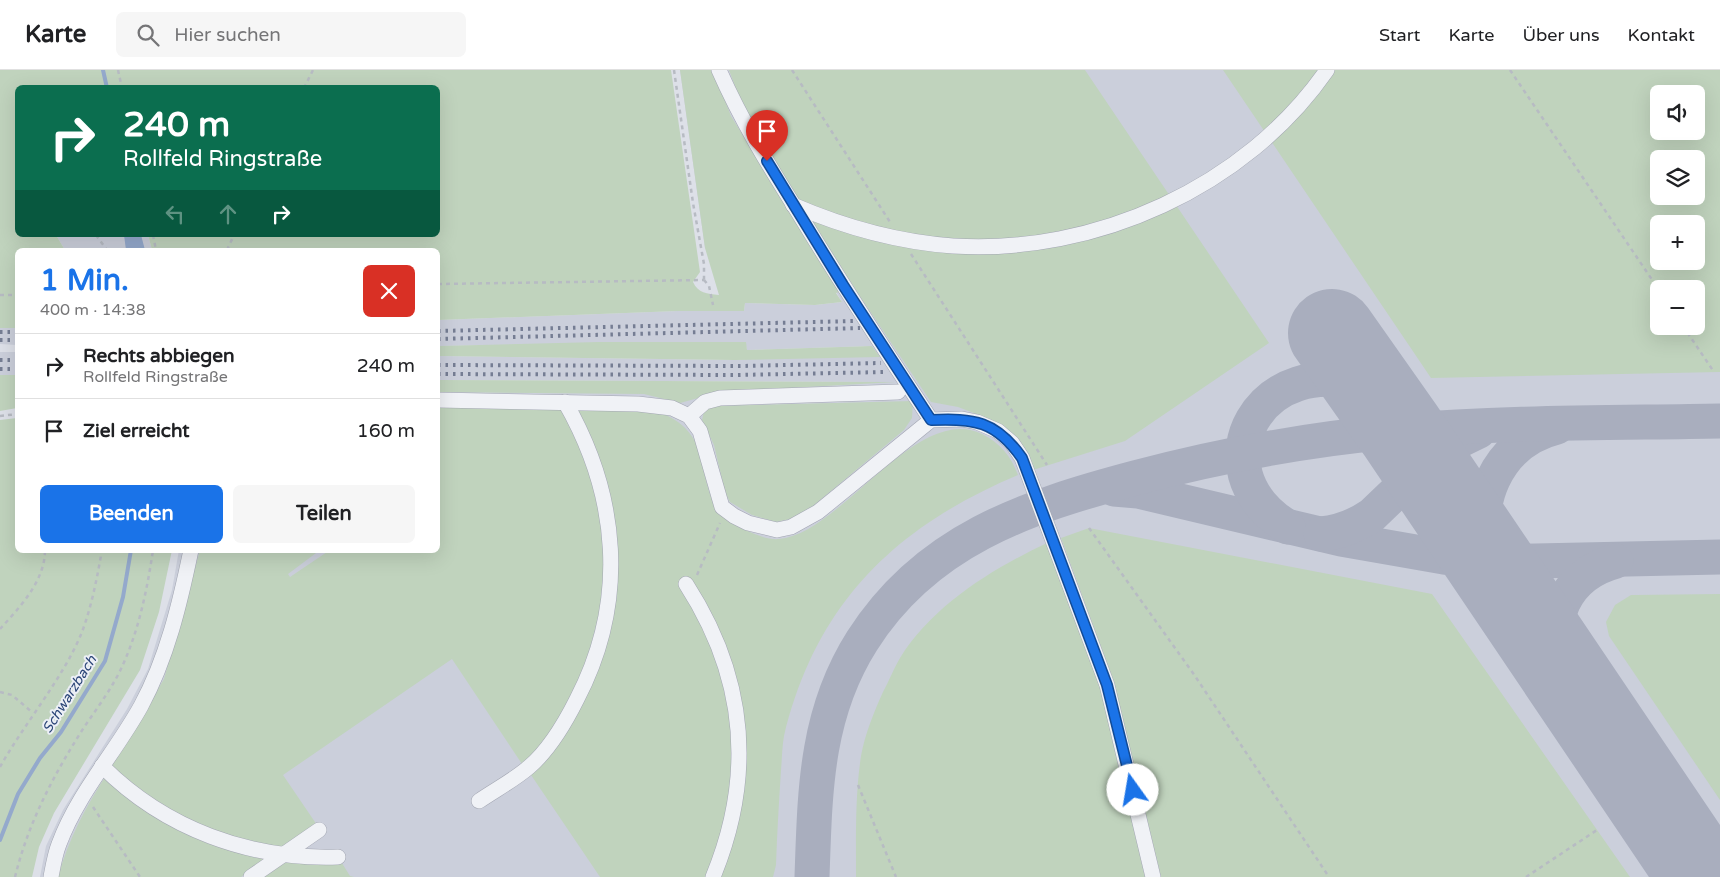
<!DOCTYPE html>
<html lang="de">
<meta charset="utf-8">
<style>
body{margin:0;font-family:"Varela Round",sans-serif;background:#f6f6f6;color:#202124;height:100vh;display:flex;flex-direction:column;font-size:19px;white-space:nowrap}
*{box-sizing:border-box;margin:0}
p{font-size:16px;color:#757577}
.icon{flex:none;width:28px;height:28px;fill:none;stroke:currentColor;stroke-width:2;stroke-linecap:round;stroke-linejoin:round}
.map{position:relative;flex:1;overflow:hidden}
.sheet{position:absolute;left:15px;top:178px;width:425px;height:305px;display:flex;flex-direction:column;background:#fff;border-radius:8px;box-shadow:0 5px 20px #0002}
.sheet>*{flex:none}
.hud{position:absolute;left:15px;top:15px;width:425px;height:152px;border-radius:8px;box-shadow:0 5px 20px #0002;background:#0b6e4f;color:#fff;overflow:hidden}
.fabs{position:absolute;left:1650px;top:15px;display:grid;gap:10px}
.fabs a{display:grid;place-items:center;width:55px;height:55px;border-radius:8px;background:#fff;box-shadow:0 5px 20px #0002;font-size:25px}
.pin{position:absolute;display:grid;place-items:center;width:42px;height:42px;color:#fff;margin:-51px -21px;border-radius:50% 50% 50% 0;rotate:-45deg;box-shadow:0 0 5px #0007}
.pin .icon{rotate:45deg}
.me{position:absolute;width:55px;margin:-28px;rotate:347deg;stroke-linejoin:round;filter:drop-shadow(0 0 4px #0008)}
.turn{display:flex;align-items:center;gap:18px;height:105px;padding:0 25px;font-size:22px}
.turn .icon{width:65px;height:65px;stroke-width:2.5}
.turn b{display:block;font-size:35px;line-height:42px}
.lanes{display:flex;align-items:center;height:48px;padding:0 25px;background:#0003;justify-content:center;gap:25px;direction:ltr}
.lanes .off{opacity:.35}
.round{display:grid;place-items:center;flex:none;width:52px;height:52px;border-radius:8px;background:#f6f6f6}
.headline{display:flex;align-items:center;justify-content:space-between;height:85px;padding:0 25px}
h1{font-size:30px;font-weight:700;line-height:38px;color:#1a73e8}
.action{display:flex;gap:10px;margin-top:auto;padding:10px 25px}
.action a{flex:1;height:58px;border-radius:8px;background:#1a73e8;color:#fff;font-size:20px;font-weight:700;line-height:58px;text-align:center}
.action a+a{background:#f6f6f6;color:#202124}
ul{padding:0;list-style:none}
li{display:flex;align-items:center;gap:15px;height:65px;padding:0 25px;border-top:1px solid #e0e0e0}
li div{flex:1}
li b{display:block;font-size:19px}
li em{font-style:normal}
header{display:flex;align-items:center;gap:30px;box-sizing:border-box;height:70px;padding:0 25px;background:#fff;border-bottom:1px solid #e0e0e0}
header strong{font-size:24px}
nav{display:flex;gap:28px;margin-inline-start:auto;font-size:18px}
.search{width:350px;height:45px;background:#f6f6f6;display:flex;align-items:center;gap:12px;box-sizing:border-box;padding:0 18px;border-radius:8px;color:#757577;font-size:19px}
.map>svg:first-child{display:block}
</style>
<header>
<strong>Karte</strong>
<div class="search"><svg class="icon" aria-label="search" viewBox="0 0 24 24"><circle cx="10" cy="10" r="6"/><path d="M15 15l6 6"/></svg>Hier suchen</div>
<nav><a>Start</a><a>Karte</a><a>Über uns</a><a>Kontakt</a></nav>
</header>
<div class="map">
<svg width="1720" height="807" viewBox="0 0 1720 807">
<rect width="100%" height="100%" fill="#dde0e8"/>
<g fill="#cbcfdb" fill-rule="evenodd">
<path d="M680,0h1040v807h-1680l6,-31 17,-36 64,-101 21,-40 24,-79 7,-40h259v-161l446,-7 -446,-2v-24l297,4 137,-14 -125,4 -2,-8 -307,4v-26l240,-9h66l1,-8 70,2 27,-3 -6,-10 -131,-44zM1659,24h37v37h-37zM1659,89h37v37h-37zM1659,154h37v37h-37zM1659,219h37v37h-37z"/>
<path d="M56,165h92l4,15h-87z"/>
<path d="M0,258h17v17l-17,-1z"/>
<rect x="0" y="282" width="17" height="23"/>
</g>
<g fill="#c0d3bd" fill-rule="evenodd">
<path d="M0,0h671l29,202 -7,10c5,11 14,12 26,13l-14,-47 -25,-178h33l18,46 108,176 -3,1 6,9 -27,3 -70,-2 -1,8h-66l-240,9v-70h-286l-4,-15h290v-147h-420v147h38l9,15h-47l-1,78h-17z"/>
<path d="M729,0h356l184,273 -144,98 -92,29 -54,-55 -21,-8 -27,-5 -74,-110 -93,-148 -21,-36z"/>
<path d="M1223,0h497v302l-289,6zM1659,24h37v37h-37zM1659,89h37v37h-37zM1659,154h37v37h-37zM1659,219h37v37h-37z"/>
<path d="M599,272h147l1,8 125,-4 8,11 -145,3 -297,-4v-10z"/>
<path d="M0,305h17v33l-17,3z"/>
<path d="M438,310l458,2 -176,10 -40,11 -36,-9 -206,-2z"/>
<path d="M913,331l-1,17 -8,12 -91,76 -23,13 -14,3 -24,-7 -22,-13 -5,-10 -11,-47 -12,-25 2,-9 7,-5z"/>
<path d="M438,338h126l32,67 13,104 -34,124 -51,64 -72,-108 -169,116 34,50 -40,27 -91,-27 -76,-56 54,-90 36,-129h120l-32,24 2,3 40,-27h108z"/>
<path d="M571,338c27,1 73,-4 97,8 58,29 14,91 82,116 9,4 20,8 29,7 62,-5 137,-137 203,-105 18,9 29,22 36,41 -123,52 -202,128 -234,261 -2,11 -2,23 -3,34 -2,32 -4,63 -5,95l-3,12h-56c43,-104 33,-204 -29,-298l-5,4c14,22 29,45 37,71 23,70 25,156 -10,223h-110l-71,-105c9,-10 19,-20 27,-31 62,-81 74,-199 36,-293 -5,-14 -14,-27 -21,-40z"/>
<path d="M17,348l1,132h154l-13,62 -19,58 -86,143 -15,34 -7,30h-32v-457z"/>
<path d="M1089,458l343,66 198,283h-469l-47,-195 -53,-144z"/>
<path d="M1047,473l53,143 45,191h-289c0,-40 -1,-81 5,-121 4,-22 13,-44 22,-64 6,-11 11,-24 17,-34 33,-53 92,-89 147,-115z"/>
<path d="M1720,524v206l-111,-164 -3,-14 9,-17 16,-10z"/>
<path d="M107,704l22,20 142,63 -30,20h-183c11,-39 27,-69 49,-103z"/>
<path d="M287,789l53,1 10,16 4,1h-93z"/>
</g>
<path fill="#94a9cc" d="M124,165h17l4,15h-19z"/>
<g fill="none" stroke-linecap="round" stroke-linejoin="round">
<g stroke="#94a9cc" stroke-width="4">
<path d="M103,0l4,18"/>
<path d="M0,770l18,-46 22,-36 21,-26 44,-71 18,-64 8,-47"/>
</g>
<g stroke="#a9aebe" stroke-width="35">
<path d="M1114,419l24,2 203,48 103,18 46,5 230,-5"/>
<path d="M1288,457c-95,-58 -27,-181 82,-139"/>
<path d="M1321,464c20,-2 35,-8 51,-19l68,-65 39,-19"/>
<path d="M1490,492c-20,-56 6,-120 67,-135"/>
<path d="M1563,600c-18,-49 1,-95 53,-109"/>
<path d="M812,807c3,-84 3,-162 50,-236 64,-101 164,-134 273,-163 87,-23 175,-39 264,-47 106,-9 214,-8 321,-10"/>
</g>
<path stroke="#a9aebe" stroke-width="88" d="M1332,263l69,98 301,446"/>
<defs>
<g id="minor">
<path d="M719,0c22,50 50,96 79,142 43,71 88,140 133,208"/>
<path d="M793,135c51,22 105,37 160,41 142,9 293,-59 374,-176"/>
<path d="M438,330l200,4 34,4 17,8 11,15 22,76 12,9 14,7 29,7 14,-3 27,-15 113,-92 31,-1 15,3 21,9 14,12 10,15 85,227 46,192"/>
<path d="M689,346l16,-14 15,-4 178,-6"/>
<path d="M686,514c60,93 69,191 27,293"/>
<path d="M102,696c63,63 148,94 236,91"/>
<path d="M479,731c16,-11 35,-21 50,-34 20,-17 36,-44 48,-68 51,-98 42,-203 -12,-297"/>
<path d="M51,807c2,-11 4,-23 8,-33 19,-51 56,-91 82,-138 26,-48 39,-103 50,-156"/>
<path d="M251,807l68,-47"/>
</g>
</defs>
<use href="#minor" stroke="#a2a6b2" stroke-width="16"/>
<g stroke="#b7bbc3" stroke-width="2.5" stroke-dasharray="4 4" stroke-linecap="butt">
<path d="M118,0l4,18"/>
<path d="M674,0l19,133 11,61v16"/>
<path d="M792,0l98,152"/>
<path d="M1510,0l149,220"/>
<path d="M304,18l9,-18"/>
<path d="M96,165l11,15"/>
<path d="M153,165l3,15"/>
<path d="M227,180l7,-15"/>
<path d="M911,184l136,211"/>
<path d="M704,210l5,6 4,19"/>
<path d="M438,214l266,-4"/>
<path d="M0,225h18"/>
<path d="M1683,256l31,46"/>
<path d="M0,346l18,-2"/>
<path d="M1089,458l106,148 134,201"/>
<path d="M697,505l23,-52"/>
<path d="M0,559c20,-22 45,-48 45,-79"/>
<path d="M0,622l12,3 21,18"/>
<path d="M0,697c24,-43 64,-90 82,-135 10,-27 15,-54 20,-82"/>
<path d="M858,715l38,92"/>
<path d="M93,737l47,70"/>
<path d="M15,807c13,-53 37,-99 66,-145 13,-20 28,-39 39,-61 18,-37 27,-80 33,-121"/>
<path d="M1526,807l71,-47"/>
</g>
<use href="#minor" stroke="#f0f2f6" stroke-width="15"/>
<g stroke="#757d93" stroke-width="4" stroke-dasharray="2.5 5" stroke-linecap="butt">
<path d="M438,261l417,-10"/>
<path d="M0,262h18"/>
<path d="M438,269l422,-11"/>
<path d="M0,270h18"/>
<path d="M0,290h18"/>
<path d="M438,295l302,1 141,-3"/>
<path d="M0,299h18"/>
<path d="M438,304l297,1 151,-3"/>
</g>
</g>
<g fill="none" stroke-linecap="round" stroke-linejoin="round">
<defs>
<path id="route" d="M767,91l76,124 88,135c43,-2 65,1 91,38l85,227 26,105"/>
</defs>
<use href="#route" stroke="#114b97" stroke-width="12"/>
<use href="#route" stroke="#1a73e8" stroke-width="9"/>
</g>
<g text-anchor="middle" stroke-width="4" stroke-linejoin="round" paint-order="stroke">
<g font-size="14" font-style="italic" fill="#2c4678" stroke="#eceff6">
<text transform="translate(69 624) rotate(-58)" y="5">Schwarzbach</text>
</g>
</g>
</svg>
<div class="fabs">
<a><svg class="icon" aria-label="sound" viewBox="0 0 24 24"><path d="M4 9h4l5-4v14l-5-4H4zM17 9q2 3 0 6"/></svg></a>
<a><svg class="icon" aria-label="layers" viewBox="0 0 24 24"><path d="M12 4l9 5-9 5-9-5zM3 14l9 5 9-5"/></svg></a>
<a>+</a>
<a>−</a>
</div>
<div class="pin" style="left:767px;top:91px;background:#d93025"><svg class="icon" aria-label="arrive" viewBox="0 0 24 24"><path d="M6 21V4h12l-3 4 3 4H6"/></svg></div>
<svg class="me" style="left:1133px;top:720px" viewBox="-20 -20 40 40"><circle r="19" fill="#fff"/><path d="M0-13L10 11 0 6-10 11z" fill="#1a73e8"/></svg>
<div class="hud">
<div class="turn"><svg class="icon" aria-label="right" viewBox="0 0 24 24"><path d="M7 20v-9h11M14 6l5 5-5 5"/></svg><div><b>240 m</b>Rollfeld Ringstraße</div></div>
<div class="lanes"><svg class="icon off" aria-label="left" viewBox="0 0 24 24"><path d="M17 20v-9H6M10 6l-5 5 5 5"/></svg><svg class="icon off" aria-label="ahead" viewBox="0 0 24 24"><path d="M12 20V5M6 11l6-6 6 6"/></svg><svg class="icon" aria-label="right" viewBox="0 0 24 24"><path d="M7 20v-9h11M14 6l5 5-5 5"/></svg></div>
</div>
<section class="sheet">
<div class="headline"><div><h1>1 Min.</h1><p>400 m · 14:38</p></div><a class="round" style="background:#d93025;color:#fff"><svg class="icon" aria-label="close" viewBox="0 0 24 24"><path d="M6 6l12 12M18 6L6 18"/></svg></a></div>
<ul>
<li><svg class="icon" aria-label="right" viewBox="0 0 24 24"><path d="M7 20v-9h11M14 6l5 5-5 5"/></svg><div><b>Rechts abbiegen</b><p>Rollfeld Ringstraße</p></div><em>240 m</em></li>
<li><svg class="icon" aria-label="arrive" viewBox="0 0 24 24"><path d="M6 21V4h12l-3 4 3 4H6"/></svg><div><b>Ziel erreicht</b></div><em>160 m</em></li>
</ul>
<div class="action"><a>Beenden</a><a>Teilen</a></div>
</section>
</div>
